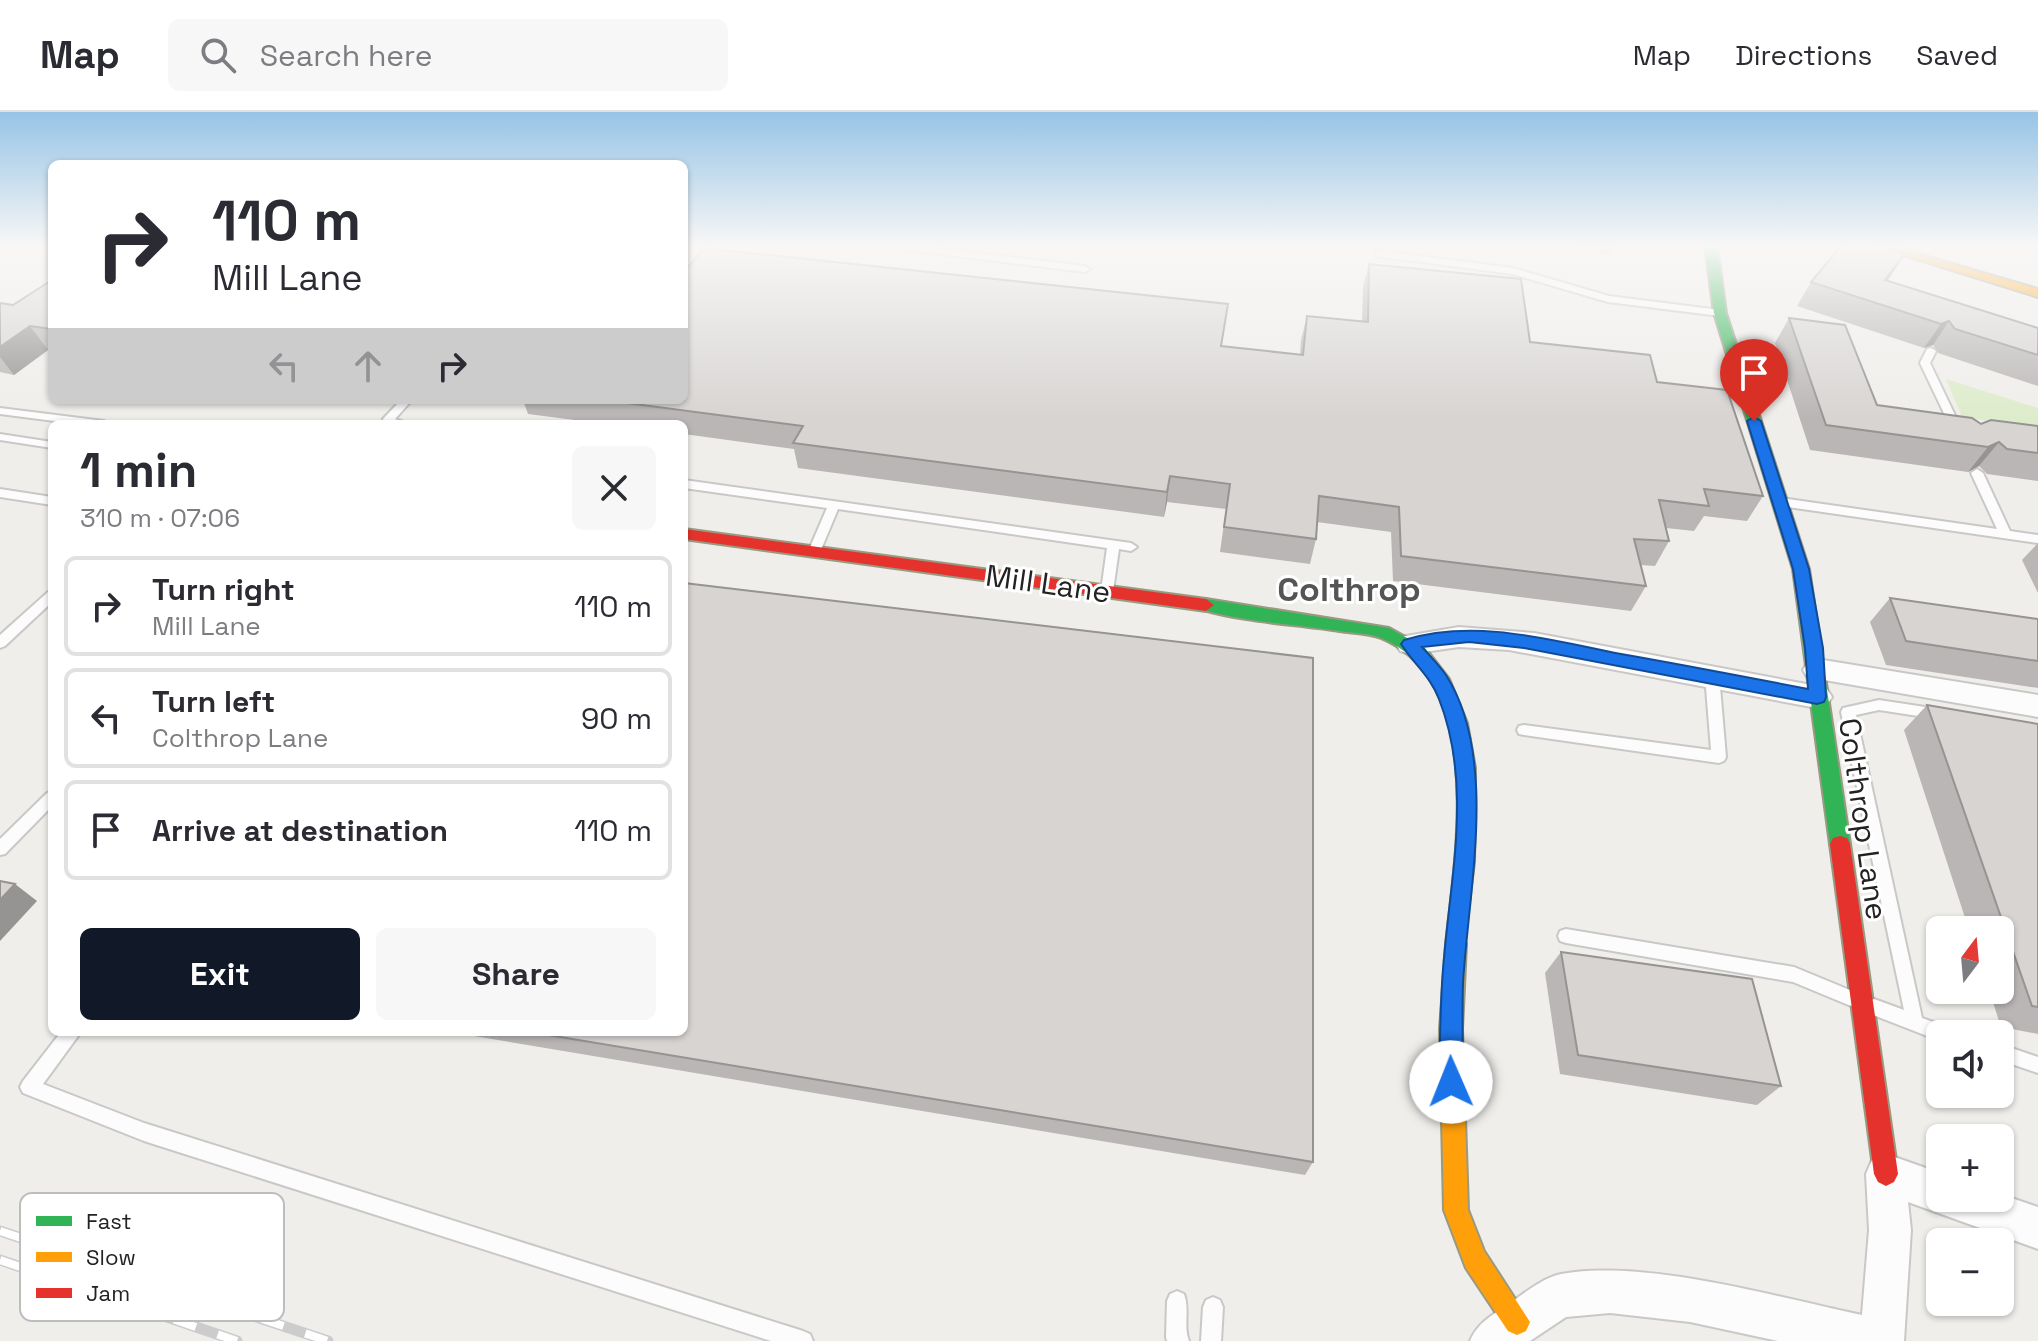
<!DOCTYPE html>
<meta charset="utf-8">
<style>
body{margin:0;font-family:"Space Grotesk",sans-serif;background:#f7f7f7;color:#2b2b33;height:100vh;display:flex;flex-direction:column;font-size:30px;white-space:nowrap}
*{box-sizing:border-box;margin:0}
p{font-size:26px;color:#7c7c81}
.icon{flex:none;width:44px;height:44px;fill:none;stroke:currentColor;stroke-width:2;stroke-linecap:round;stroke-linejoin:round}
.map{position:relative;flex:1;overflow:hidden}
.drawer{position:absolute;left:48px;top:308px;width:640px;height:616px;display:flex;flex-direction:column;background:#fff;border-radius:12px;box-shadow:0 2px 6px #0004}
.drawer>*{flex:none}
.guide{position:absolute;left:48px;top:48px;width:640px;height:244px;border-radius:12px;box-shadow:0 2px 6px #0004;background:#fff;color:#2b2b33;overflow:hidden}
.needle{width:52px;rotate:16deg}
.fabs{position:absolute;left:1926px;top:804px;display:grid;gap:16px}
.fabs a{display:grid;place-items:center;width:88px;height:88px;border-radius:12px;background:#fff;box-shadow:0 2px 6px #0004;font-size:40px}
.pin{position:absolute;display:grid;place-items:center;width:68px;height:68px;color:#fff;margin:-82px -34px;border-radius:50% 50% 50% 0;rotate:-45deg;box-shadow:0 0 8px #0007}
.pin .icon{rotate:45deg}
.me{position:absolute;width:88px;margin:-44px;rotate:359deg;stroke-linejoin:round;filter:drop-shadow(0 0 6px #0008)}
.turn{display:flex;align-items:center;gap:28px;height:168px;padding:0 32px;font-size:36px}
.turn .icon{width:104px;height:104px;stroke-width:2.5}
.turn b{display:block;font-size:56px;line-height:68px}
.lanes{display:flex;align-items:center;height:76px;padding:0 32px;background:#0003;justify-content:center;gap:40px;direction:ltr}
.lanes .off{opacity:.35}
.round{display:grid;place-items:center;flex:none;width:84px;height:84px;border-radius:12px;background:#f7f7f7}
.headline{display:flex;align-items:center;justify-content:space-between;height:136px;padding:0 32px}
h1{font-size:48px;font-weight:800;line-height:60px}
.primary-button{display:flex;gap:16px;margin-top:auto;padding:16px 32px}
.primary-button a{flex:1;height:92px;border-radius:12px;background:#111827;color:#fff;font-size:32px;font-weight:800;line-height:92px;text-align:center}
.primary-button a+a{background:#f7f7f7;color:#2b2b33}
ul{padding:0;list-style:none}
li{display:flex;align-items:center;gap:24px;height:100px;margin:0 16px 12px;padding:0 16px;border:4px solid #e1e1e2;border-radius:12px}
li div{flex:1}
li b{display:block;font-size:30px}
li em{font-style:normal}
header{display:flex;align-items:center;gap:48px;box-sizing:border-box;height:112px;padding:0 40px;background:#fff;border-bottom:2px solid #e1e1e2}
header strong{font-size:38px}
nav{display:flex;gap:44px;margin-inline-start:auto;font-size:28px}
.search{width:560px;height:72px;background:#f7f7f7;display:flex;align-items:center;gap:20px;box-sizing:border-box;padding:0 28px;border-radius:12px;color:#7c7c81;font-size:30px}
.map>svg:first-child{display:block}
</style>
<header>
<strong>Map</strong>
<div class="search"><svg class="icon" aria-label="search" viewBox="0 0 24 24"><circle cx="10" cy="10" r="6"/><path d="M15 15l6 6"/></svg>Search here</div>
<nav><a>Map</a><a>Directions</a><a>Saved</a></nav>
</header>
<div class="map">
<svg width="2038" height="1229" viewBox="0 0 2038 1229">
<rect width="100%" height="100%" fill="#f0eeeb"/>
<path fill="#ddeccb" d="M1946,267l92,29v20l-76,-11z"/>
<g fill="none" stroke-linecap="round" stroke-linejoin="round">
<defs>
<g id="lane">
<path d="M886,133h24l175,21 5,3 -5,3 -195,-24z"/>
<path d="M1379,139l134,17 96,28 111,14 5,3 -5,3 -112,-14 -96,-28 -136,-18v-4z"/>
<path d="M1931,236l5,3 -6,12 33,69 -1,2h-8l-1,-2 -33,-69 7,-14z"/>
<path d="M401,288h11l-17,19 14,5 -26,-1v-4z"/>
<path d="M0,296l104,13 5,3h-31l-78,-10z"/>
<path d="M0,322l52,8v6l-52,-8z"/>
<path d="M1977,357l6,4 27,58 28,4v8l-257,-37 -6,-4 6,-4 216,31 -26,-56z"/>
<path d="M684,368l447,63 6,4 -6,4 -12,-2 -6,42 -6,4 -6,-4 6,-43 -269,-39 -18,43 -6,4 -6,-4 19,-44 -143,-20z"/>
<path d="M0,377l52,8v8l-52,-8z"/>
<path d="M52,479v11l-47,44 -5,2v-13l48,-43z"/>
<path d="M1712,558l7,5 7,82 -2,4 -5,2 -195,-28 -5,-1 -2,-4 2,-4 5,-1 187,25 -6,-75z"/>
<path d="M1879,588l59,9 7,5 -7,5 -59,-9 -23,5 66,303 28,10 3,6h-13v7l-72,-28 -2,-6 2,-6 6,-2 30,11 -63,-298 2,-4z"/>
<path d="M52,679v15l-47,48 -5,1v-16l47,-46z"/>
<path d="M1566,817l228,38 63,26 2,5 -2,5 -6,3 -58,-24 -227,-39 -6,-2 -2,-5 2,-5z"/>
<path d="M61,920h20l-38,52 101,39 659,208 7,3 3,7h-42l-627,-200 -121,-48 -3,-6 3,-6z"/>
<path d="M2000,932l38,13v16l-38,-13z"/>
<path d="M1177,1179l7,3c6,15 -1,32 5,47h-22l-1,-4 1,-36 3,-7z"/>
<path d="M1213,1185l7,3 3,7 -2,34h-20l2,-34 3,-7z"/>
</g>
<g id="street">
<path d="M1459,515l75,6 283,53 10,3 5,8 -5,8 -10,3 -308,-58 -50,-3 -49,7 -10,-3 -4,-7 4,-7z"/>
<path d="M1817,547l221,36v22l-231,-40 -4,-7 4,-7z"/>
<path d="M1886,1042l54,19v25h60v-4l38,13v42l-130,-47 3,28 -7,111h-126l-88,-19 -80,-9 -44,4 -36,24h-60c8,-19 22,-25 38,-37 16,-10 34,-26 53,-30 85,-15 215,23 301,41l7,-85 -3,-56 6,-14z"/>
</g>
<g id="fast">
<path d="M1705,133h12l9,68 83,256 41,275 -3,6 -7,2 -7,-2 -3,-6 -37,-275 -79,-256z"/>
<path d="M1206,487l183,29 36,20 24,31 18,44 8,45 -1,94 -11,89 -7,2 -7,-2 -3,-7c10,-90 40,-262 -65,-306 -13,-5 -29,-5 -42,-7 -46,-7 -95,-9 -139,-22l-2,-4z"/>
</g>
<g id="slow">
<path d="M1871,133h17l150,44v8z"/>
<path d="M1456,823l7,2 3,7 -4,85 6,181 16,41 46,71 -4,9 -9,4 -9,-4 -42,-63 -22,-58 -4,-181 6,-85 3,-7z"/>
</g>
<g id="jam">
<path d="M684,417l522,70 8,6 -8,6 -522,-72z"/>
<path d="M1840,724l7,2 3,6 48,330 -4,8 -8,4 -8,-4 -4,-8 -44,-330 3,-6z"/>
</g>
</defs>
<use href="#lane" stroke="#c9c8c7" stroke-width="4"/>
<use href="#street" stroke="#c9c8c7" stroke-width="4"/>
<use href="#fast" stroke="#999a82" stroke-width="4"/>
<use href="#slow" stroke="#999a82" stroke-width="4"/>
<use href="#jam" stroke="#999a82" stroke-width="4"/>
<use href="#lane" fill="#fdfcfc" fill-rule="evenodd"/>
<use href="#street" fill="#fdfcfc" fill-rule="evenodd"/>
<use href="#fast" fill="#30b455" fill-rule="evenodd"/>
<use href="#slow" fill="#ff9f0a" fill-rule="evenodd"/>
<use href="#jam" fill="#e5322d" fill-rule="evenodd"/>
<defs>
<g id="rail">
<path d="M0,1119l328,110"/>
<path d="M0,1148l237,81"/>
</g>
</defs>
<use href="#rail" stroke="#ccc" stroke-width="11"/>
<use href="#rail" stroke="#fff" stroke-width="8" stroke-dasharray="23" stroke-linecap="butt"/>
</g>
<g fill="#b9b6b5">
<path d="M1564,133h50l-4,10z"/>
<path d="M1369,152l161,78 127,40 106,114 -16,25 -43,-5 -10,15 -28,-3 3,13 -14,25 -15,-1 6,21 -15,25 -238,-30 -2,-49 -74,-10 -1,17 -6,25 -90,-12 6,-43 -59,-7 -3,15 -366,-49 -4,-19 -110,-15v-10h-78l-78,-10 -5,-14h161l537,-54 79,9 1,-15 6,-24 55,6 1,-35z"/>
<path d="M52,168v71l-4,-1 -34,25 -14,-3v-69l13,2z"/>
<path d="M1888,169l150,47v58l-100,-33 -5,-8 -9,3 -127,-42 14,-24z"/>
<path d="M1789,206l88,87 104,19 57,2v55l-51,-7 -8,-8 -11,6 -158,-22 -35,-107z"/>
<path d="M2038,431v50l-16,-33z"/>
<path d="M1890,486l148,21v69l-152,-23 -16,-43z"/>
<path d="M1927,593l111,19v310l-37,-7 -12,-37h11v-60h-31l-65,-200z"/>
<path d="M1561,840l220,134 -24,19 -197,-31 -15,-101z"/>
<path d="M450,920h234l629,130 -8,13z"/>
</g>
<g fill="#969493">
<path d="M1905,142l-15,23 -20,27 15,-24z"/>
<path d="M1949,209l-16,24 -9,3 17,-24z"/>
<path d="M30,214l18,24 -34,25 -14,-18v-10z"/>
<path d="M1999,330l-20,24 -11,6 20,-25z"/>
<path d="M1170,364l-3,26 -3,15 3,-25z"/>
<path d="M15,772l22,17 -37,40v-41z"/>
</g>
<g fill="#d7d4d2" stroke="#969493" stroke-width="2">
<path d="M1842,133h33l30,9 -20,26 153,48v27l-83,-26 -6,-8 -8,3 -130,-42z"/>
<path d="M704,136l524,56 -7,42 82,9 4,-39 61,6 1,-58 152,15 9,63 120,13 7,27 70,8 36,106 -59,-7 5,17 -50,-6 10,41 -35,-2 12,47 -245,-30 -2,-49 -80,-11 -3,43 -92,-12 6,-43 -60,-8 -3,16 -374,-49 10,-17 -199,-26h80v-134h5z"/>
<path d="M52,168v49l-22,-3 -30,21v-44l13,2z"/>
<path d="M1789,206l56,7 32,80 95,13 9,6 10,-4 47,6v27l-31,-4 -8,-7 -11,5 -162,-22z"/>
<path d="M684,471l629,75v504l-783,-130h154z"/>
<path d="M1890,486l148,21v42l-132,-20z"/>
<path d="M1927,593l111,19v283l-6,-1z"/>
<path d="M0,769l15,3 -15,16z"/>
<path d="M1561,840l191,27 29,107 -203,-31z"/>
</g>
<linearGradient id="sky" x2="0" y2="1"><stop stop-color="#97c4e6"/><stop offset="0.44" stop-color="#f8f7f6"/><stop offset="1" stop-color="#f8f7f6" stop-opacity="0"/></linearGradient>
<rect width="2038" height="305" fill="url(#sky)"/>
<path fill="#1a73e8" stroke="#114b97" stroke-width="2" d="M1754,305l7,4 48,148 14,79 3,49 -2,5 -7,2 -293,-56 -55,-6 -47,5c8,9 17,18 24,28 53,83 22,216 17,309 -1,32 0,65 0,98l-4,8 -8,3 -8,-3 -4,-8c1,-32 1,-65 3,-98 5,-94 33,-193 -3,-285 -8,-22 -26,-36 -38,-55l3,-4c71,-22 146,0 217,14 63,11 125,23 187,35l-3,-41 -12,-79 -46,-148z"/>
<g text-anchor="middle" stroke-width="6" stroke-linejoin="round" paint-order="stroke">
<g font-size="30" fill="#222" stroke="#fff">
<text transform="translate(1048 472) rotate(8)" y="10">Mill Lane</text>
<text transform="translate(1863 707) rotate(82)" y="10">Colthrop Lane</text>
</g>
<g font-size="34" font-weight="bold" fill="#555" stroke="#fff">
<text x="1349" y="489">Colthrop</text>
</g>
</g>
<rect x="20" y="1081" width="264" height="128" rx="12" fill="#fff" stroke="#bdbdbd" stroke-width="2"/>
<rect x="36" y="1104" width="36" height="10" fill="#30b455"/>
<rect x="36" y="1140" width="36" height="10" fill="#ff9f0a"/>
<rect x="36" y="1176" width="36" height="10" fill="#e5322d"/>
<g font-size="22" fill="#222">
<text x="86" y="1117">Fast</text>
<text x="86" y="1153">Slow</text>
<text x="86" y="1189">Jam</text>
</g>
</svg>
<div class="fabs">
<a><svg class="needle" viewBox="-14 -14 28 28"><path d="M0-13l5 13h-10z" fill="#e53935"/><path d="M0 13l5-13h-10z" fill="#7c7c81"/></svg></a>
<a><svg class="icon" aria-label="sound" viewBox="0 0 24 24"><path d="M4 9h4l5-4v14l-5-4H4zM17 9q2 3 0 6"/></svg></a>
<a>+</a>
<a>−</a>
</div>
<div class="pin" style="left:1754px;top:309px;background:#d93025"><svg class="icon" aria-label="arrive" viewBox="0 0 24 24"><path d="M6 21V4h12l-3 4 3 4H6"/></svg></div>
<svg class="me" style="left:1451px;top:970px" viewBox="-20 -20 40 40"><circle r="19" fill="#fff"/><path d="M0-13L10 11 0 6-10 11z" fill="#1a73e8"/></svg>
<div class="guide">
<div class="turn"><svg class="icon" aria-label="right" viewBox="0 0 24 24"><path d="M7 20v-9h11M14 6l5 5-5 5"/></svg><div><b>110 m</b>Mill Lane</div></div>
<div class="lanes"><svg class="icon off" aria-label="left" viewBox="0 0 24 24"><path d="M17 20v-9H6M10 6l-5 5 5 5"/></svg><svg class="icon off" aria-label="ahead" viewBox="0 0 24 24"><path d="M12 20V5M6 11l6-6 6 6"/></svg><svg class="icon" aria-label="right" viewBox="0 0 24 24"><path d="M7 20v-9h11M14 6l5 5-5 5"/></svg></div>
</div>
<section class="drawer">
<div class="headline"><div><h1>1 min</h1><p>310 m · 07:06</p></div><a class="round"><svg class="icon" aria-label="close" viewBox="0 0 24 24"><path d="M6 6l12 12M18 6L6 18"/></svg></a></div>
<ul>
<li><svg class="icon" aria-label="right" viewBox="0 0 24 24"><path d="M7 20v-9h11M14 6l5 5-5 5"/></svg><div><b>Turn right</b><p>Mill Lane</p></div><em>110 m</em></li>
<li><svg class="icon" aria-label="left" viewBox="0 0 24 24"><path d="M17 20v-9H6M10 6l-5 5 5 5"/></svg><div><b>Turn left</b><p>Colthrop Lane</p></div><em>90 m</em></li>
<li><svg class="icon" aria-label="arrive" viewBox="0 0 24 24"><path d="M6 21V4h12l-3 4 3 4H6"/></svg><div><b>Arrive at destination</b></div><em>110 m</em></li>
</ul>
<div class="primary-button"><a>Exit</a><a>Share</a></div>
</section>
</div>
